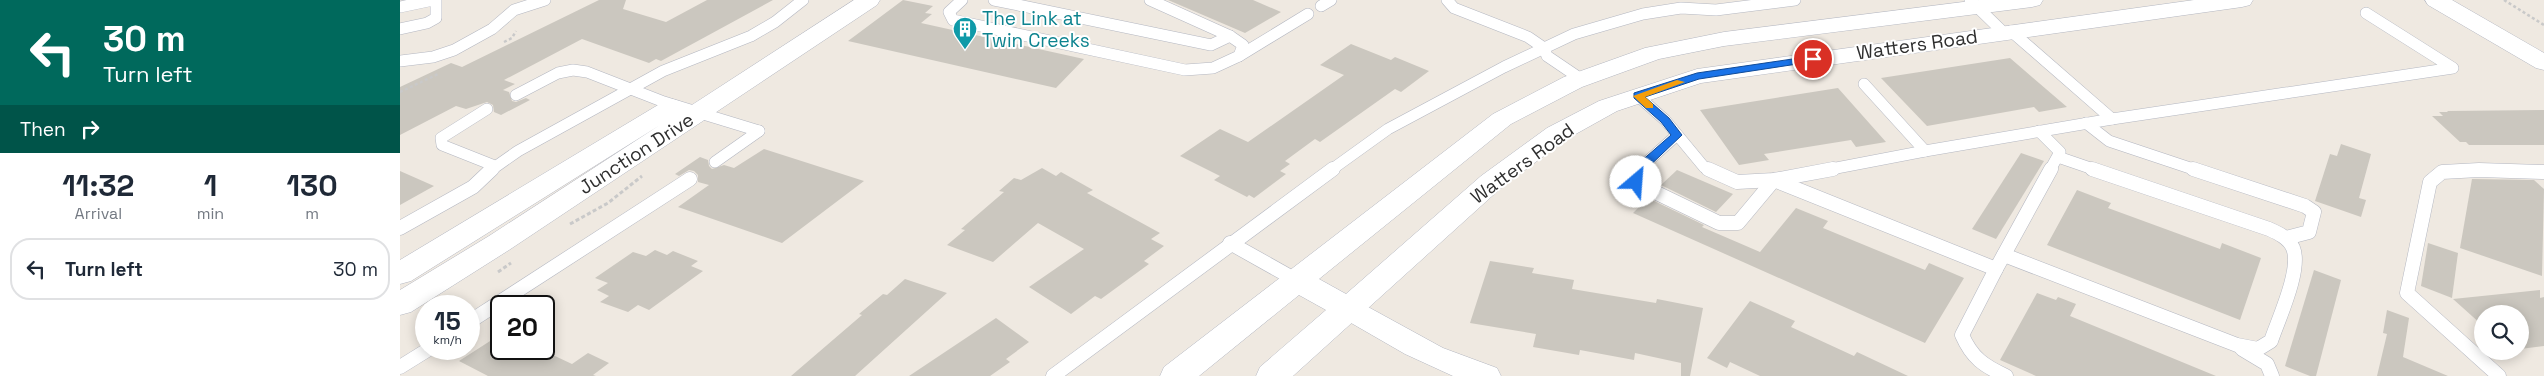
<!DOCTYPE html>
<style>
body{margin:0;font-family:"Space Grotesk",sans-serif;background:#f6f6f7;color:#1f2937;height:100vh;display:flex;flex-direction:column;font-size:19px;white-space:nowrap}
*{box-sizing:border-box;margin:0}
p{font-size:16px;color:#747a83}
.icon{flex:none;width:28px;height:28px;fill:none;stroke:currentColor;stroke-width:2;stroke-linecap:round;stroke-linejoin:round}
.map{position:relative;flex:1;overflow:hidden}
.panel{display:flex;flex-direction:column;background:#fff;width:400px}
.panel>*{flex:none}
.guide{background:#00695c;color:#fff;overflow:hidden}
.fabs{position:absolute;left:2074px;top:305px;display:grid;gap:10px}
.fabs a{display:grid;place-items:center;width:55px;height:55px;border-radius:50%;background:#fff;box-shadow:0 2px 12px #0003;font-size:25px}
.speed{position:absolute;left:15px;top:295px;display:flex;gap:10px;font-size:25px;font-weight:700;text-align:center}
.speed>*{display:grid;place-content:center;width:65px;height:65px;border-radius:50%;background:#fff;box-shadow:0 2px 12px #0003;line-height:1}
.speed small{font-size:12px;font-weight:400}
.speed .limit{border:2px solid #111;border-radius:8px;background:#fff;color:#111}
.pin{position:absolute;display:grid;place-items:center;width:42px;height:42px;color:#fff;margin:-21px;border:2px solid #fff;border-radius:50%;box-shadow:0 1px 5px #0007}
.me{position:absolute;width:55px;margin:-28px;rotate:27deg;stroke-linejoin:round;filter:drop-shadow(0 0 4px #0008)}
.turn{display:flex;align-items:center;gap:18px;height:105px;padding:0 20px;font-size:22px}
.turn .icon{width:65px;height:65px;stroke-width:2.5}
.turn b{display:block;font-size:35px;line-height:42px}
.then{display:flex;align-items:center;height:48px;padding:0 20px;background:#0003;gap:10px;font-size:19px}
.eta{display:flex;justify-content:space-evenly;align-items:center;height:85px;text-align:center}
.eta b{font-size:30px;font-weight:700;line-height:35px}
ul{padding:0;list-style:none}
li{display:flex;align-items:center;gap:15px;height:62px;margin:0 10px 8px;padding:0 10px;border:2px solid #e0e1e3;border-radius:20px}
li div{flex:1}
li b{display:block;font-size:19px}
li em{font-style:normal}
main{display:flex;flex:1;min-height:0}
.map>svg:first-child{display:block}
</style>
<main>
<section class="panel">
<div class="guide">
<div class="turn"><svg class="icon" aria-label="left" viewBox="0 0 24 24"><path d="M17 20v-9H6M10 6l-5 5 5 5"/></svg><div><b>30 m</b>Turn left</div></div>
<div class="then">Then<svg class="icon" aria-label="right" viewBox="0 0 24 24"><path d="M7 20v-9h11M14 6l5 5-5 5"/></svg></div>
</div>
<div class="eta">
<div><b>11:32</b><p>Arrival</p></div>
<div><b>1</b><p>min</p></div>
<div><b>130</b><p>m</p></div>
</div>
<ul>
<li><svg class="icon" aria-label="left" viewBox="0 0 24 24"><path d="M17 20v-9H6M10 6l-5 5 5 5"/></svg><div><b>Turn left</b></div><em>30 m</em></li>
</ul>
</section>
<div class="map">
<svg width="2144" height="376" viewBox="0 0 2144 376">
<rect width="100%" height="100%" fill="#efe9e1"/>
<g fill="#cbc7bf">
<path d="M199,0h27l-3,9 43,13 41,-22h66l-112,61 -5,-2 -7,4 -67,-24 -78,41 11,4 -12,6 6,2 3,9 4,1 10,-4 4,2 -29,15 -7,-3 -1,-7 -6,-3 -21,7 -10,-3 -56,29v-48l51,-24 11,4z"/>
<path d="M503,0l30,6 -8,7 7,1 -11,9 163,36 -28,29 -208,-47z"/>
<path d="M768,0h85l28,12 -36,21z"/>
<path d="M951,44l40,16 4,-3 34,14 -28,21 -6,-3 -75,53 -5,-3 -30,22 5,3 -10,7 6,3 -32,24 -5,-3 -2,2 -33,-17 6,-4 -40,-20 40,-27 28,13 96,-67 -24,-10z"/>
<path d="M1610,58l57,49 -28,5 -5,-5 -107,19 -46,-48z"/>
<path d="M1438,88l48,54 -30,5 -5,-7 -87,14 5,6 -30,5 -39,-55z"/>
<path d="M2144,110v35h-75l-3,-3h-6l-28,-26h11l-4,-4h9l-1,-1z"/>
<path d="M1941,144l30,10 -12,44 7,2 -5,17 -46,-16 15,-47 7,2z"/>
<path d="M364,149l100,32 -82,62 -104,-36 31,-22 -11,-3v-7l-4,-4 -5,-1 -10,6 -4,-2 25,-17 8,3 1,6 3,3 12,-4 10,3z"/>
<path d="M1621,153l23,8 -48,78 -24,-10z"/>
<path d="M642,168l14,8 5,-4 32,18 -6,3 73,40 -9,6 13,7 -20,15 5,3 -48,35 -6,-3 -24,18 -42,-27 55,-38 -46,-26 -45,39 -46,-17 18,-15 -4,-1 43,-37 -5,-1 15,-13 7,2z"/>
<path d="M1277,170l56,24 -17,18 -55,-27z"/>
<path d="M0,171l34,15 -34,19z"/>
<path d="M2072,179l62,1 10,9 -2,87 -82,-28z"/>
<path d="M1677,190l34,13 -3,5 112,41 2,-6 39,15 -21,62 -193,-75z"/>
<path d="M1248,198l56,27 -2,2 58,25 36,-44 32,13 -5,7 102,42 4,-7 35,15 -39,65 -292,-130z"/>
<path d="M2028,243l30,10 -6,45 -31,-12z"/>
<path d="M255,250l12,5 6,-4 25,10 -7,5 12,5 -54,39 -11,-5 -10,7 -28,-10 9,-6 -12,-6 11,-7 -13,-5 38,-26 13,4z"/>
<path d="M1090,261l44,7 -2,5 42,7 -2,9 84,14 1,-4 46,9 -13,68h-9v-13l-46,-10 -1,7 -54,-10 -1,5 -46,-8 3,-13 -66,-11z"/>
<path d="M1914,270l27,10 -25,96h-6l-25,-10z"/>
<path d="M505,279l42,14 -92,83h-64l71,-61 -3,-1 24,-20 4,1z"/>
<path d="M2140,290v8l4,-1v49l-24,3v-35h-38v11l-29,-26z"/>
<path d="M1637,293l19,7 2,-3 18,7 -6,12 146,60h-180l-36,-16z"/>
<path d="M1350,301l45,20 -4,6 63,29 3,-4 51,24h-148l-30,-14 -3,6 -20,-10z"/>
<path d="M1987,310l22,8 -6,39 45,19h-71l10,-42 -4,-1z"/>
<path d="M596,318l33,24 -23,17 4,3 -20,14h-81z"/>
<path d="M101,334v15h39l32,15 16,-11 21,10 -16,12 3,1h-108l-29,-15z"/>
</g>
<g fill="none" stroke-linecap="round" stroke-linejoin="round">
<defs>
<g id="lane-far1">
<path d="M562,0l-13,12 4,8 232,50 28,-2 26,-12 4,-11 -13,-9 -80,-36"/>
<path d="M594,0l217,45 19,-9"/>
<path d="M1047,0l7,8 74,29 16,11 3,8 34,23"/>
<path d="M1570,0l33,32"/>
<path d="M921,6l10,-6"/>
<path d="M0,7l33,-7"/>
<path d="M0,29l27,-6 9,-5v-18"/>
<path d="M1611,31l101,88 341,-51 -87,-55"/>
<path d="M839,56l69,-42"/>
<path d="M0,61l33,-4 21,-7 38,-21 22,-19 31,-10"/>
<path d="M1464,84l61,67 187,-32"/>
<path d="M116,95l42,-22 15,-3 14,2 77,30 95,29"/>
<path d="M1238,96l27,24 39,47 7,3"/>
<path d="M87,109l-46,29 1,7 53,21"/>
<path d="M1686,123l23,18 87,29"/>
<path d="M1639,131l21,21 -10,18"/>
<path d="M1658,157l38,13"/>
<path d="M315,162l44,-31"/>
<path d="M91,170l27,-19 145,-80 88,-35 24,-14 28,-22"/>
<path d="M931,170l57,-41 116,-62 70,-33 69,-20 38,-6 35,2 79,-10"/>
<path d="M1238,170l39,-35"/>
<path d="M1426,170l99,-19"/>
</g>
<g id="lane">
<path d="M1240,169l-5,4 1,10 83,40h19l36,-43 222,89 55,-100"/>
<path d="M1308,169l29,13 37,-2 59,-11"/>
<path d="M1793,169l112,37 9,6 -5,20 -23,6"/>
<path d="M0,228l73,-41 19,-18"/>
<path d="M830,243l66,37"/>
<path d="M1604,255l233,90 21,4 13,-8c7,-21 31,-72 22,-93 -4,-10 -15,-15 -24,-19l-177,-60"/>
<path d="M1596,269l-34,66c10,23 22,31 44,41"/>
<path d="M69,322l221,-143"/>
<path d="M1842,349l25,15 5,12"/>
<path d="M0,367l29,-18"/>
<path d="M653,376l280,-207"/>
<path d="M2099,376l-92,-83 23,-111 12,-10 37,-2 65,2"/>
</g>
<path id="street" d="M949,299l10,3 84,46 54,20 4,8h-48l-48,-22 -66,-38 -4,-7 4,-7z"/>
<g id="secondary">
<path d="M454,0h26l-3,5 -368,245 -98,62 -11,3v-25l89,-54 171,-111 -249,156 -11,3v-24l263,-158 9,-3 9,3 4,5 -4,5z"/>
<path d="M1579,0h64l-3,5 -8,2 -308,39 -65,13 -77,28 -71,37 -192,155 27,15 135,-118 66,-48 52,-27 98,-32 497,-69h59l-3,5 -8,2 -541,76 -84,28 -52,29 -64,48 -208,188h-37l4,-9 66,-57 -27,-15 -100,81h-39l4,-9 329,-253 71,-37 81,-29 79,-16z"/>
<path d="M2025,0h27l92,53v17l-8,-2 -108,-63z"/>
</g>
</defs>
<use href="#lane-far1" stroke="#b4b7c1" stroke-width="12"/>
<use href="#lane" stroke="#b4b7c1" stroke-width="15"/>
<use href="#street" stroke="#b4b7c1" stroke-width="1"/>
<use href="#secondary" stroke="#b4b7c1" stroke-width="1"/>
<g stroke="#c9c9c9" stroke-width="2.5" stroke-dasharray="3 2.5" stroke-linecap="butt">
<path d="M2104,0l40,25"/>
<path d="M104,42l8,-4 4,-7"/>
<path d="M0,92l38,-18"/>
</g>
<g stroke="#c9c9c9" stroke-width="3" stroke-dasharray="4 2.5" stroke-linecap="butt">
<path d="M170,224l38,-21 34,-27"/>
<path d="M98,272l13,-9"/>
</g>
<use href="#lane-far1" stroke="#fff" stroke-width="11"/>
<use href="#lane" stroke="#fff" stroke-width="14"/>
<use href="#street" fill="#fff" fill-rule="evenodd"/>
<use href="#secondary" fill="#fff" fill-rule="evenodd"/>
</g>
<path fill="#1a73e8" stroke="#114b97" d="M1413,56l4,1v4l-118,18 -54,18 24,21 13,17 -41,39 -1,11h-8l-2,-12 1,-3 40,-35 -10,-13 -27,-24v-5l63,-20z"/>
<path fill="#f59e0b" d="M1277,80l8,2 -40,15 8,7v4h-7l-13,-12z"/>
<defs>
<symbol id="building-pin" viewBox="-11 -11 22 30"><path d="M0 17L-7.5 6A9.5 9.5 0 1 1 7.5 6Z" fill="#0f9aa8" stroke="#fff"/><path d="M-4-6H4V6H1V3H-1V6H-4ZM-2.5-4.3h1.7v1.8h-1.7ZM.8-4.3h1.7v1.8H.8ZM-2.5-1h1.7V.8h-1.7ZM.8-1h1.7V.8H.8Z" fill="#fff"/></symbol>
</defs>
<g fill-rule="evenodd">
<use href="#building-pin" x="551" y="15" width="28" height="38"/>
</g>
<g text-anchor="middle" stroke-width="4" stroke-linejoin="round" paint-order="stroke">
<g font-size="19" fill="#0d838f" stroke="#fff" text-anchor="start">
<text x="582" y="25">The Link at<tspan x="582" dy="22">Twin Creeks</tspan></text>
</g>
<g font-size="19" fill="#2e2e2e" stroke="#fff">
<text transform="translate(1517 44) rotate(-8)" y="7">Watters Road</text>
<text transform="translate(236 153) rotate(-33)" y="7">Junction Drive</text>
<text transform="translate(1122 163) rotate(-36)" y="7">Watters Road</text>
</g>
</g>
</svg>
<div class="fabs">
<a><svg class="icon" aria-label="search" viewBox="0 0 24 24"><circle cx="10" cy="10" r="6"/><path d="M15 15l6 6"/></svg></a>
</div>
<div class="speed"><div>15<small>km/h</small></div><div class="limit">20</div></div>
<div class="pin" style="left:1413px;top:59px;background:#d93025"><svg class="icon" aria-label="arrive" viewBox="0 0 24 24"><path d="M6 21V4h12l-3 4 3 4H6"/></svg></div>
<svg class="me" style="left:1236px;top:182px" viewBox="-20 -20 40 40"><circle r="19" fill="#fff"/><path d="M0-13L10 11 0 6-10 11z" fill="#1a73e8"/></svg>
</div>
</main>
